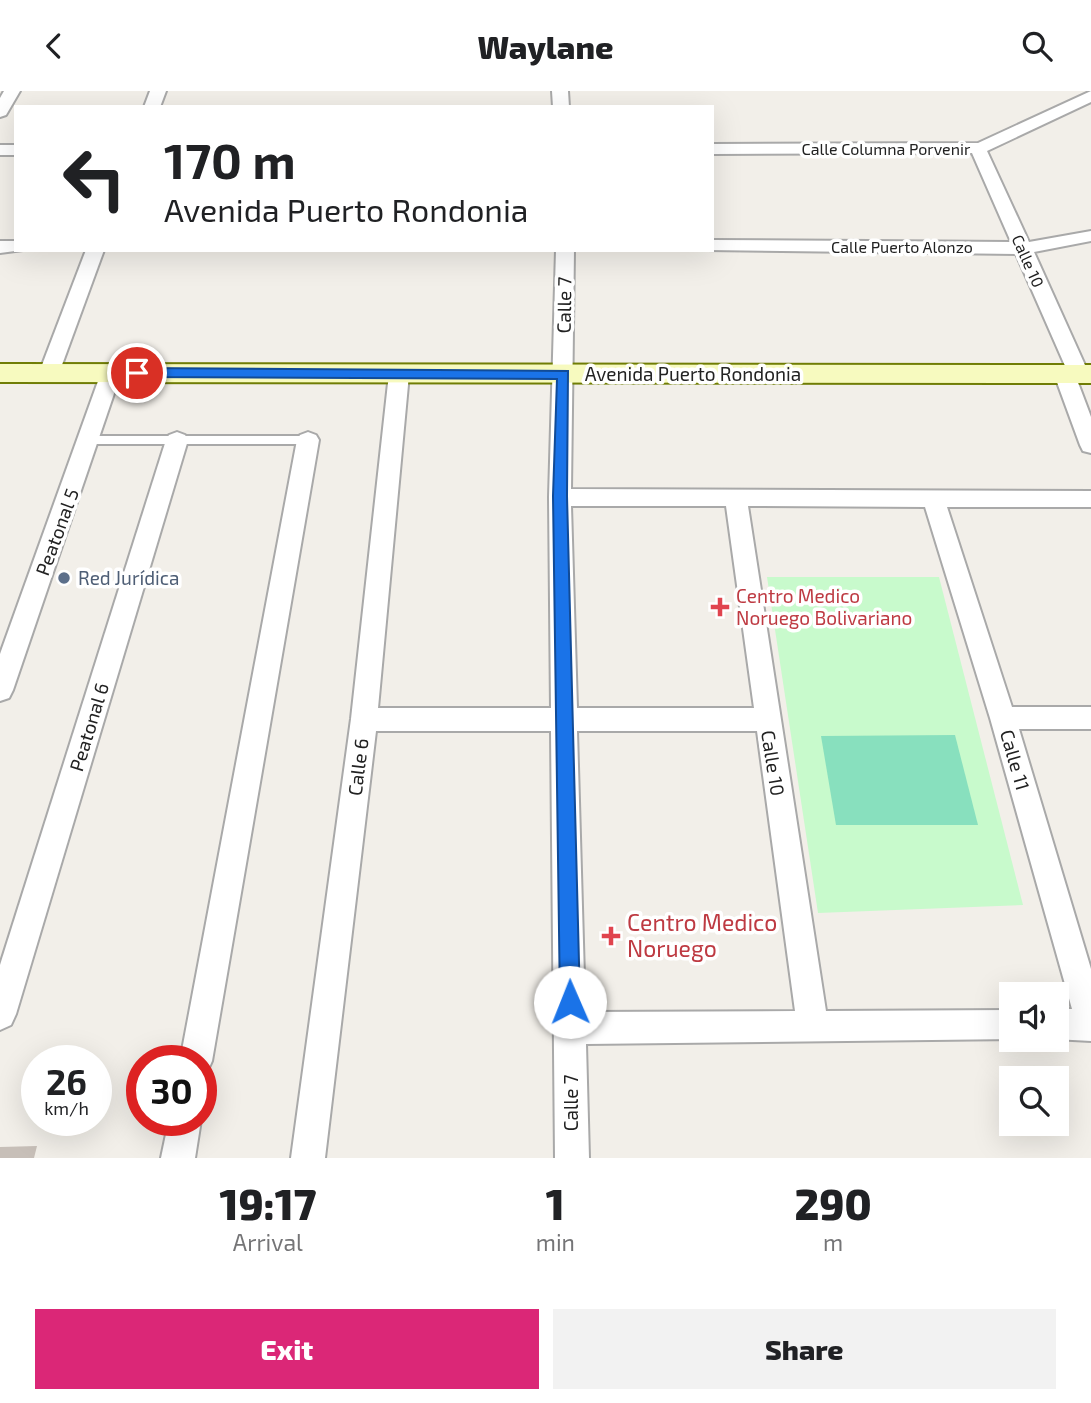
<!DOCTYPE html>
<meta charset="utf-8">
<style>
body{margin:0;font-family:"Exo 2",sans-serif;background:#f2f2f2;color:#202124;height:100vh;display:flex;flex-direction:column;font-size:26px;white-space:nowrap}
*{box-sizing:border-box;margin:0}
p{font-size:23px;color:#757577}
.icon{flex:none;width:38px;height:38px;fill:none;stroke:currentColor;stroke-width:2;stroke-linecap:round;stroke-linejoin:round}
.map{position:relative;height:1067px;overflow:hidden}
.drawer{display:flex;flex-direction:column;background:#fff;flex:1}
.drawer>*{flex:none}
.top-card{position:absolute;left:14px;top:14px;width:700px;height:147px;border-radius:0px;box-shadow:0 7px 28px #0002;background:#fff;color:#202124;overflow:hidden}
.fabs{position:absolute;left:999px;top:891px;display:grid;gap:14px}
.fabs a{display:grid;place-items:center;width:70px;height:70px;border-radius:0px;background:#fff;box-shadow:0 7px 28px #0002;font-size:35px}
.speed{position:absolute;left:21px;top:954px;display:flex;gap:14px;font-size:35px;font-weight:700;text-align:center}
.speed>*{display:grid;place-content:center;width:91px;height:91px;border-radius:50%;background:#fff;box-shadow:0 7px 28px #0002;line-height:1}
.speed small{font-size:18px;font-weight:400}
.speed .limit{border:10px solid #d22;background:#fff;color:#111}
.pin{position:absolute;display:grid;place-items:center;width:60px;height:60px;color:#fff;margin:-30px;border:4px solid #fff;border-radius:50%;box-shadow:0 2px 7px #0007}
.me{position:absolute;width:77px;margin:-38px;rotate:359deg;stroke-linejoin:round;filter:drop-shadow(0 0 5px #0008)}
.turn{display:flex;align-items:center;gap:24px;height:147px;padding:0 35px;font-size:32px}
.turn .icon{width:91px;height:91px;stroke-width:2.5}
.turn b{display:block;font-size:49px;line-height:60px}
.eta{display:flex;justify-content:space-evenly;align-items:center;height:119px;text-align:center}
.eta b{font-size:42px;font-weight:800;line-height:49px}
.button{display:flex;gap:14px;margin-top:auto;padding:14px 35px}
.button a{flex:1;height:80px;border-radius:0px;background:#db2777;color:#fff;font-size:28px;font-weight:800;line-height:80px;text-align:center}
.button a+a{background:#f2f2f2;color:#202124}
header{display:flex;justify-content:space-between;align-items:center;height:91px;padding:0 35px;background:#fff;font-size:32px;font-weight:800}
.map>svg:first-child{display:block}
</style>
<header><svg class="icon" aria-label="back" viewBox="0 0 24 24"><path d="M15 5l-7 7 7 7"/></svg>Waylane<svg class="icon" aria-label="search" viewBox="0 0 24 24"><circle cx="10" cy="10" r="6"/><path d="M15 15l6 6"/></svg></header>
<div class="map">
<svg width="1091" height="1067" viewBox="0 0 1091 1067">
<rect width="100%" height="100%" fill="#f2efe9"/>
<path fill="#c8facc" d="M767,486h172l84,328 -205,8z"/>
<path fill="#88e0be" d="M955,644l23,90h-142l-15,-89z"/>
<path fill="#c7bfb8" d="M37,1055l-3,12h-34v-11z"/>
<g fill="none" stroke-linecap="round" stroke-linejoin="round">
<defs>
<path id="lane" d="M90,345h218l5,4 -5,4h-218l-5,-4z"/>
<g id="street">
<path d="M4,0h16l-14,24 -6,2v-19z"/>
<path d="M150,0h16l-6,16h-16z"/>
<path d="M552,0h16l1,16h-16z"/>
<path d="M1091,0v11l-104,49 42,91 62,-11v10l-57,11 55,122 -3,5 -9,1 14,37v36l-8,-2 -3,-6 -26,-71 3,-5 9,-1 -50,-114 -309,-4h5v-10l299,2 -39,-89 -260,1v-10l266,-1z"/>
<rect x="0" y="54" width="16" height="10"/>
<path d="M0,150h16v9h7l-23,3z"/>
<path d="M86,159h18l-45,123 -10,7 -7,-2 -3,-5z"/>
<path d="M556,159h18l-3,239 520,2v16h-144l65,200h79v22h-72l72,240v72l-37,-2h3v-30h15l-82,-291 -65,-211 -177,-1 78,505 186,-1v29h5l-431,5 3,114h-34l-4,-427h-175l-51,427h-34l60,-439 38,-345 10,-7 10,7 -31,334h173l-2,-211zM571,415h155l28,202h-177zM577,640h180l38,280 -210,1z"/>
<path d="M111,275l10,7 -108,317 -4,8 -9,3v-47l101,-281z"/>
<path d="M177,341l8,3 3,5 -172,574 -5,11 -11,5v-65l166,-525 3,-5z"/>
<path d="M308,341l8,3 3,5 -107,621 -5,11 -6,3v-14h-21l117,-621 3,-5z"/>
<path d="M169,1029h32l-6,38h-34z"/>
</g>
<path id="secondary" d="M0,273l1091,1v18l-1091,-1z"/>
</defs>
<use href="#lane" stroke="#a9a9a9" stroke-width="4"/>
<use href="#street" stroke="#a9a9a9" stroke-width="4"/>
<use href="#secondary" stroke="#707d05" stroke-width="4"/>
<use href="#lane" fill="#fff" fill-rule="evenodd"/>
<use href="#street" fill="#fff" fill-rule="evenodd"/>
<use href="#secondary" fill="#f7fabf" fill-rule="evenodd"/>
</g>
<path fill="#1a73e8" stroke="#114b97" stroke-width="2" d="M137,277l431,3 -1,125 13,506 -3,7 -7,3 -7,-3 -3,-7 -7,-506 4,-117 -420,-2 -7,-4z"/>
<circle fill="#5c6f8a" stroke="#fff" stroke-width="2.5" cx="64" cy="487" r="7"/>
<g fill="#e0444e" stroke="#fff" stroke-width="2.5">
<path d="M716.5 505.5h7v7h7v7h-7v7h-7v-7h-7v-7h7z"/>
<path d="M607.5 834.5h7v7h7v7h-7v7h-7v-7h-7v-7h7z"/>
</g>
<g text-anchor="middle" stroke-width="7" stroke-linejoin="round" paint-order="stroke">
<g font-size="16" fill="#222" stroke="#fff">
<text x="886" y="64">Calle Columna Porvenir</text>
<text x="902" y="162">Calle Puerto Alonzo</text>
<text transform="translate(1028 170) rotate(66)" y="6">Calle 10</text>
</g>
<g font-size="19" fill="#222" stroke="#fff">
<text transform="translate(564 214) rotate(-89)" y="7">Calle 7</text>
<text x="693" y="290">Avenida Puerto Rondonia</text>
<text transform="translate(57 441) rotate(-70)" y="7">Peatonal 5</text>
<text transform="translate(89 636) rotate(-73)" y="7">Peatonal 6</text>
<text transform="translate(1015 669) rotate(74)" y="7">Calle 11</text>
<text transform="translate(773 672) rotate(81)" y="7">Calle 10</text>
<text transform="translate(358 676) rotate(-83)" y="7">Calle 6</text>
<text transform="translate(571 1012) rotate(-90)" y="7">Calle 7</text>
</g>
<g font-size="19" fill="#4e5e75" stroke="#fff" text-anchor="start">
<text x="78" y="494">Red Jurídica</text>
</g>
<g font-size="19" fill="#be3a42" stroke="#fff" text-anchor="start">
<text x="736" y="512">Centro Medico<tspan x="736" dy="22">Noruego Bolivariano</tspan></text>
</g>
<g font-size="23" fill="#be3a42" stroke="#fff" text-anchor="start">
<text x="627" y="840">Centro Medico<tspan x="627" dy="26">Noruego</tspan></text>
</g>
</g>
</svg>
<div class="fabs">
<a><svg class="icon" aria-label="sound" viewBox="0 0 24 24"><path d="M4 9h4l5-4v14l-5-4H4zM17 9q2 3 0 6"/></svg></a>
<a><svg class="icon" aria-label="search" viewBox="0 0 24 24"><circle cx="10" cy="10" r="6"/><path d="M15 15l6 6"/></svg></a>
</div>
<div class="speed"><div>26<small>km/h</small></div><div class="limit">30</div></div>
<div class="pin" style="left:137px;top:282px;background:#d93025"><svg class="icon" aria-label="arrive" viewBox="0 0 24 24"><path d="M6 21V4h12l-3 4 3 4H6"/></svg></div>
<svg class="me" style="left:570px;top:911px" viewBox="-20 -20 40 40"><circle r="19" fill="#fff"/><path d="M0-13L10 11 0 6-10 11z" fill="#1a73e8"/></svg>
<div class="top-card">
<div class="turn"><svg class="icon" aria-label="left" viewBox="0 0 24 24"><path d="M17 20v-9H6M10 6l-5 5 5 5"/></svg><div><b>170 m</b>Avenida Puerto Rondonia</div></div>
</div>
</div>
<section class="drawer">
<div class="eta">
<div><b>19:17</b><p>Arrival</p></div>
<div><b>1</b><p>min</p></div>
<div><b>290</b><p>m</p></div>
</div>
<div class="button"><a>Exit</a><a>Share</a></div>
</section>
